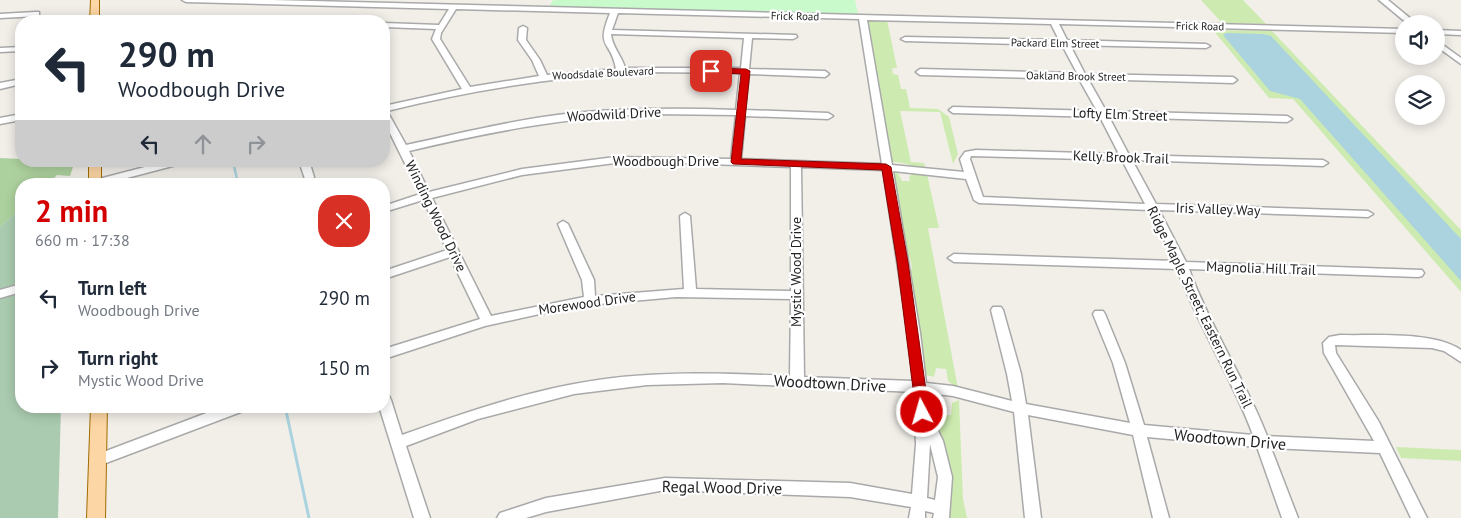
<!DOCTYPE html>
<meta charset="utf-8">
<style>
body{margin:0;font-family:"PT Sans",sans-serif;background:#f6f6f7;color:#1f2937;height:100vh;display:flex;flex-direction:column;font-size:19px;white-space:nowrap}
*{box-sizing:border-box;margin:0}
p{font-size:16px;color:#747a83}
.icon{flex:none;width:28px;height:28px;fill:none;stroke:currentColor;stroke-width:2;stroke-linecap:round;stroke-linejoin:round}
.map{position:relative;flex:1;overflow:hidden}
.details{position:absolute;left:15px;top:178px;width:375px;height:235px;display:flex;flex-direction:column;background:#fff;border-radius:20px;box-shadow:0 2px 12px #0003}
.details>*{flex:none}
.top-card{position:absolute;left:15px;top:15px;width:375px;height:152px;border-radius:20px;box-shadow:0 2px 12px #0003;background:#fff;color:#1f2937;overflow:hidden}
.controls{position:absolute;left:1395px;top:15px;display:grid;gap:10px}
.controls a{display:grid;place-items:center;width:50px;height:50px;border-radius:50%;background:#fff;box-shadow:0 2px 12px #0003;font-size:25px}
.pin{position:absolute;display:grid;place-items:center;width:42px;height:42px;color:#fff;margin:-21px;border-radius:10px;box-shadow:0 2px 8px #0006}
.me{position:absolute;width:55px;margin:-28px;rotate:354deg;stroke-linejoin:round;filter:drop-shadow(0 0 4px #0008)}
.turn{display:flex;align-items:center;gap:18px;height:105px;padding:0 20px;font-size:22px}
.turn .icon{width:65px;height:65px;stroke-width:2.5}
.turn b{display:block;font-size:35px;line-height:42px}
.lanes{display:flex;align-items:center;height:48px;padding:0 20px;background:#0003;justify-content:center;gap:25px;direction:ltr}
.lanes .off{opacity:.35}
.round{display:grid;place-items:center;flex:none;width:52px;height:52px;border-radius:20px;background:#f6f6f7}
.overview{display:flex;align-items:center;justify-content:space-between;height:85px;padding:0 20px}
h1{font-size:30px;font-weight:700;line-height:38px;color:#d40000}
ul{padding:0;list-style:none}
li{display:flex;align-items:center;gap:15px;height:70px;padding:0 20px}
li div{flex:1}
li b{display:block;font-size:19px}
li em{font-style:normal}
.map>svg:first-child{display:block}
</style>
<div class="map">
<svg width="1461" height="518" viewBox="0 0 1461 518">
<rect width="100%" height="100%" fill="#f2efe9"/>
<g fill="#cdebb0">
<path d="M1201,0h42l23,24 -44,-1z"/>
<path d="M873,19l14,1 10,48h-5l1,6 5,1 3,14h5l4,19 28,1 11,8 9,37 -5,10 -13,-52 -40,-1 11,51 13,1 2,6c-13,-2 -21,-7 -34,-7l-4,-5 -11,-68c2,-9 4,-9 -2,-17l-9,-50z"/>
<path d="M1213,30l59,1 189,199v62l-168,-193 -24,-1z"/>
<path d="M893,173h5l4,8h8l-1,-4 4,-4 14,1 12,54h-11l30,161 -10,-8 -2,-12 -10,-1 -2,9 -8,-2 -2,-4 -15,-98 3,-5 -2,-10 -5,-5 -13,-74z"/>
<path d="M929,399l6,1 5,14 11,1 1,-12 7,-3 4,99 4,19h-19l-21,-110z"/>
<path d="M1396,447l65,3v11l-60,-3z"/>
</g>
<path fill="#add19e" d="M0,158l21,1v2h54l-5,15 -13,-1 -9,9h-27v24l-21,19z"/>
<path fill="#aacbaf" d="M21,208v198h40l-3,112h-58v-291z"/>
<path fill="#c8facc" d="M553,0h302l3,14 -309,-7z"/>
<path fill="#aad3df" d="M1226,33l37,1 8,2 190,203v42l-161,-182 -30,-8 -47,-56z"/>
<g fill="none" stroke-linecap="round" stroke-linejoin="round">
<path stroke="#aad3df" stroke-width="2.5" d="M233,161l5,23"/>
<path stroke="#aad3df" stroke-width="3" d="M285,406l24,112"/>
<defs>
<g id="minor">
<path d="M182,0h90l1132,29v4l-345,-9 8,16 139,4 4,2 -4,2 -136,-3 15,29 148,3 4,3 -4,3 -145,-4 18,32 181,5 5,3 -5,3 -178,-5 20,38 194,5 5,3 -5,3 -191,-6 24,44 212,7 5,3 -5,3 -209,-7 27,52 236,8 2,3 -2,3 -4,1 -229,-8c21,58 56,110 78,167l107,5 -50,-88 -1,-10 6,-6 11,-2c35,1 93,-4 121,15v12l-17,-11 -12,-3 -97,-3 1,8 43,69 48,96h-16l-31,-65 -109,-5 27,70h-16l-25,-71 -110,-10 22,81h-16l-20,-83 -105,-20 13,103h-16l-11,-106 -61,-16 -26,-3 2,19 14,29 9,36 -3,41h-16l1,-5 -9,-2v7h-16l2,-11 -61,-10 -185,-7 -119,22 -20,6h-29l3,-5 46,-15 119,-20 185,5 62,11 4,-50 -2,-52 -191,-9 -76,2 -73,9 -96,25 -72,27 24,72h-16l-35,-112h5v-11l5,1 2,4 11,35c56,-20 113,-40 172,-51 71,-14 145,-11 216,-8l1,-77 -115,-2 -88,8 -35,6 -68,15 -101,33v-10l96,-30 -30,-62 -66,22v-8l63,-21 -24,-50 -39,12v-6l36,-12 -36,-73v-15l78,-17 -30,-50 4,-10 -52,-2v-4l55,2 10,-16 -263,-7zM456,9l154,4c-15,37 1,26 6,56l-69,6 -7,-15 -14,-20 1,-12 -4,-2 -4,2 -1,12 14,20 7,16 -69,11 -30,-48 1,-6zM618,13l241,6 23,145 -141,-5 4,-43 83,3 5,-3 -5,-3 -83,-3 4,-36 76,3 4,-3 -4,-3 -76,-2 3,-31 41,1 4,-2 -1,-2 -184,-5zM867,20l184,4 8,16 -154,-3 -4,2 4,2 157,4 15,28 -157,-4 -4,3 4,3 159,4 18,32 -144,-4 -4,3 4,3 147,4 19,37 -143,-4 -11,2 -5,7 4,13 -72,-7zM611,34l133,4 -3,30h-116c-3,-12 -13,-21 -14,-34zM646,72l94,1 -4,37c-54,-2 -108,-2 -162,3 -57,6 -113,20 -168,32l-19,-34c85,-21 171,-35 259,-39zM654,114l82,1 -5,44 -116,-2 -93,12 -93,23 -20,-41c81,-19 161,-35 245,-37zM971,156l151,4 23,44 -162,-7 -13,-38zM615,163h66l110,4v124l-95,-2 -6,-73 -5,-3 -5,3 4,73 -89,7 -1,-16 -26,-56 -5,-3 -5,3 24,56 2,17 -93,19 -59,-118 90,-23zM801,167l82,3 25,163 5,48 -109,-4zM893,171l73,8 8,21 5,3 170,7 26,51 -221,-7 -6,4 6,4 223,7c21,57 55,109 76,166l-109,-10 -19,-62 -20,-49 -2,-3h-8l-2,3 20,49 17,60 -104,-19 -5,-30 -18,-64 -2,-3h-8l-2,3 16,64 5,27 -59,-15 -27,-3 -6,-50zM930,444l8,33 -3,23 -8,-2z"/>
<path d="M1379,0h9l29,24h-9z"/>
<path d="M36,12h3v4l-39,2v-4z"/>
<path d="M1436,30l25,1v4l-25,-1z"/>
<path d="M1436,40l25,18v6l-25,-18z"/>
<path d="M21,47v4l-21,1v-4z"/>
<path d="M21,79v5l-21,5v-6z"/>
<path d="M21,114v6l-21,4v-6z"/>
<path d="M168,161h18l-2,2 -80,21 -14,-1 1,-2z"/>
<path d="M299,161h10l5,16 -1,2h-8z"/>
<path d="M21,284v8l-21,6v-8z"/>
<path d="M225,406h23l-2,4 -148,56 -5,-2 -2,-4 2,-4z"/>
</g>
<g id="major">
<path d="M91,0h8v21h-9z"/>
<rect x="89" y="161" width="12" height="23"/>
<path d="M91,406h16l-2,112h-18z"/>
</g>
</defs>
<use href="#minor" stroke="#a9a9a9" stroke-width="3"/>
<use href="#major" stroke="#a06b00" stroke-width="2"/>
<use href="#minor" fill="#fff" fill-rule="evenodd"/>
<use href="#major" fill="#fcd6a4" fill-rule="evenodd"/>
</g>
<path fill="#d40000" stroke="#8a0000" d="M711,68l35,1 4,2 -9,88 145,5 5,3 17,95 21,150 -2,4 -5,2 -4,-2 -2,-4 -19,-150 -15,-92 -149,-6 -2,-2 10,-88 -33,-2 -1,-1z"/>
<g text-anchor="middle" stroke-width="4.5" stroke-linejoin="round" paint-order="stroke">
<g font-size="11" fill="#222" stroke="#fff">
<text transform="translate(795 16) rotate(1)" y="4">Frick Road</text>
<text transform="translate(1200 26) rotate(1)" y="4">Frick Road</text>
<text transform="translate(1055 43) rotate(1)" y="4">Packard Elm Street</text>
<text transform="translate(603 73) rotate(-3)" y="4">Woodsdale Boulevard</text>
<text transform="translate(1076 76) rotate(1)" y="4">Oakland Brook Street</text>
</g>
<g font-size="14" fill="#222" stroke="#fff">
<text transform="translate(614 114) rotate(-3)" y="5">Woodwild Drive</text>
<text transform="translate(1120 114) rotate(2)" y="5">Lofty Elm Street</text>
<text transform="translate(1121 157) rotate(2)" y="5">Kelly Brook Trail</text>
<text x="666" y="166">Woodbough Drive</text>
<text transform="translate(1218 209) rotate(2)" y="5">Iris Valley Way</text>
<text transform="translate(436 216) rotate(64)" y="5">Winding Wood Drive</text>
<text transform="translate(1261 268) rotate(2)" y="5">Magnolia Hill Trail</text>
<text transform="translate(796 272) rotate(-90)" y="5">Mystic Wood Drive</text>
<text transform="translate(587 303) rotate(-8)" y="5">Morewood Drive</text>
<text transform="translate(1200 307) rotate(64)" y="5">Ridge Maple Street; Eastern Run Trail</text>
</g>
<g font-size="16" fill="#222" stroke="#fff">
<text transform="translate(830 383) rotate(3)" y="6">Woodtown Drive</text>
<text transform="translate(1230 439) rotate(5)" y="6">Woodtown Drive</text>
<text transform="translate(722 487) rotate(1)" y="6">Regal Wood Drive</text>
</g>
</g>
</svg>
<div class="controls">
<a><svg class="icon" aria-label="sound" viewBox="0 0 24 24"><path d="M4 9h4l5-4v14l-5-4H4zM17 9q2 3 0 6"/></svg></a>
<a><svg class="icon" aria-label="layers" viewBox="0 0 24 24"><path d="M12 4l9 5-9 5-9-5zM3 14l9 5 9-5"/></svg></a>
</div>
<div class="pin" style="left:711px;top:71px;background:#d93025"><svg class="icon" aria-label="arrive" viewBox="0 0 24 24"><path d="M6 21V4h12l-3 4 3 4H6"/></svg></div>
<svg class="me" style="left:922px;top:412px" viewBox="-20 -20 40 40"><circle r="17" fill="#d40000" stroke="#fff" stroke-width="3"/><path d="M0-11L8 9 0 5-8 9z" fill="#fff"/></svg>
<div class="top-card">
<div class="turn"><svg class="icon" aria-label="left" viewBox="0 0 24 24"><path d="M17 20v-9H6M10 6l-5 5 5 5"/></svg><div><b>290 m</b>Woodbough Drive</div></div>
<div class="lanes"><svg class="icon" aria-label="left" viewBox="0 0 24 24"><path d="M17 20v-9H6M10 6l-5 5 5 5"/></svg><svg class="icon off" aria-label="ahead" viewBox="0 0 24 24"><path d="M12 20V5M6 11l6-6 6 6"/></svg><svg class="icon off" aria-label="right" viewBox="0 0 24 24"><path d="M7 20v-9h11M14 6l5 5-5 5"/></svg></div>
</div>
<section class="details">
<div class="overview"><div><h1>2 min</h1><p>660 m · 17:38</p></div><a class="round" style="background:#d93025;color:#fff"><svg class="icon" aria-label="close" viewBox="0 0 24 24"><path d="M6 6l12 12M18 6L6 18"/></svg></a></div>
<ul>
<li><svg class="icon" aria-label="left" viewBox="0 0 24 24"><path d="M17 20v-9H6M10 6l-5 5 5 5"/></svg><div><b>Turn left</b><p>Woodbough Drive</p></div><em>290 m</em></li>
<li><svg class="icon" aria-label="right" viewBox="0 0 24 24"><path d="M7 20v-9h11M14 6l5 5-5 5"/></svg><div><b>Turn right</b><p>Mystic Wood Drive</p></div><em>150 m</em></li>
</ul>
</section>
</div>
